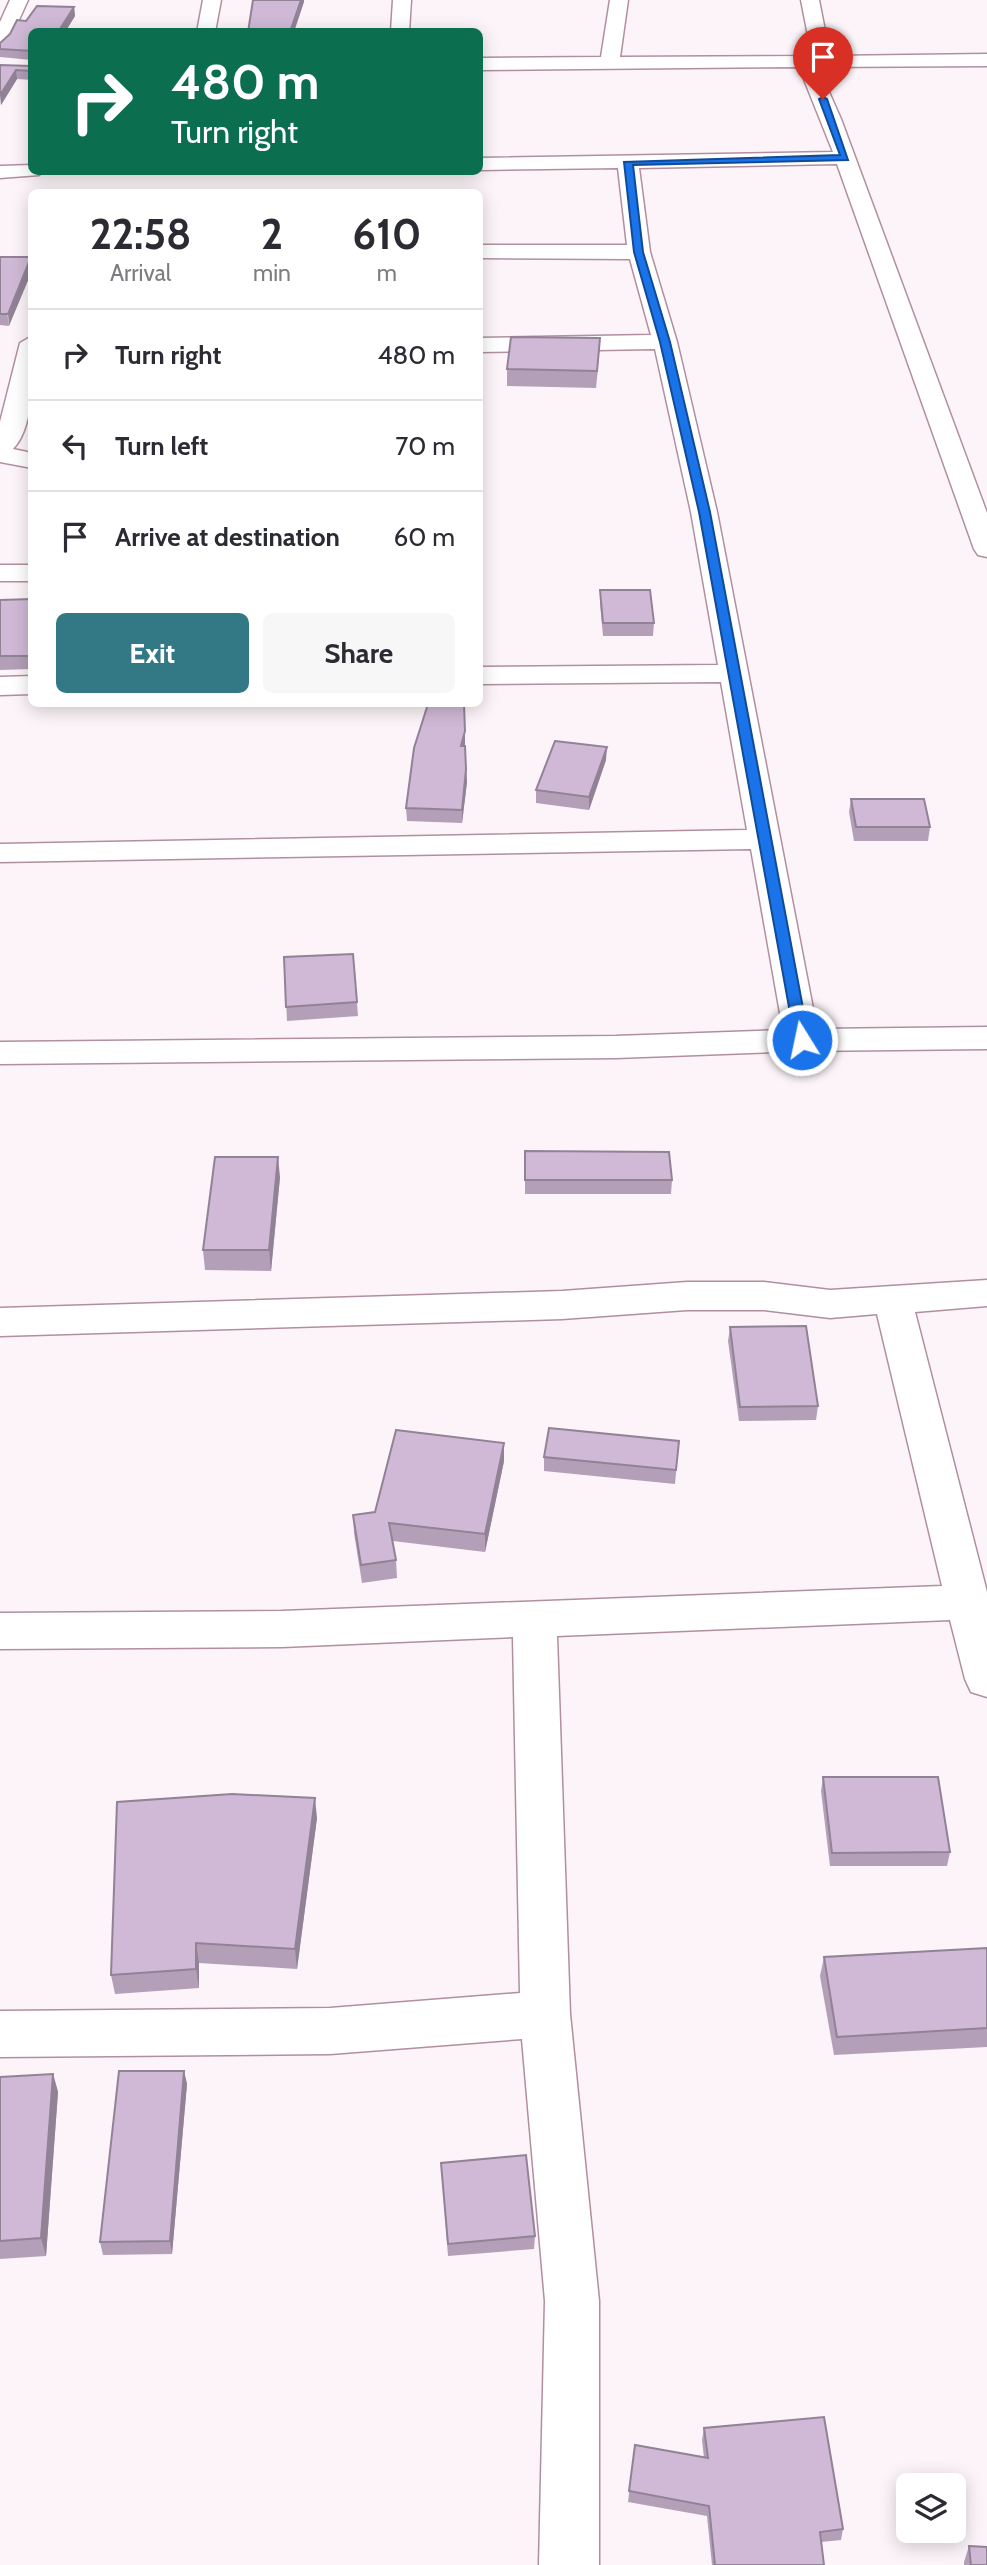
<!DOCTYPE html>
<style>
body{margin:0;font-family:Cabin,sans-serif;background:#f7f7f7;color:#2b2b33;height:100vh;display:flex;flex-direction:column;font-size:26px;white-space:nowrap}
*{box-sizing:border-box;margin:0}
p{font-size:23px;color:#7c7c81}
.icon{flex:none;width:38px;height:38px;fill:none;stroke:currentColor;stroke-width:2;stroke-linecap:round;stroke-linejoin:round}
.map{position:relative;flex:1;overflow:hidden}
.side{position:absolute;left:28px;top:189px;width:455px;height:518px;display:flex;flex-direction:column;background:#fff;border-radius:10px;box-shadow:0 4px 18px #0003}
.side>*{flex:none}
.top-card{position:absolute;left:28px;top:28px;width:455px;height:147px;border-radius:10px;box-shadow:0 4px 18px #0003;background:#0b6e4f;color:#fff;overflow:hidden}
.tools{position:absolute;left:896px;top:2473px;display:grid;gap:14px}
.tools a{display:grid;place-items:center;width:70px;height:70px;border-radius:10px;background:#fff;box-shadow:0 4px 18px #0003;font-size:35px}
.pin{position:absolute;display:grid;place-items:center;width:60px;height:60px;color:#fff;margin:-72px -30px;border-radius:50% 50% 50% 0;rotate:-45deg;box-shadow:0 0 7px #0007}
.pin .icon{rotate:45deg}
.me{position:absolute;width:77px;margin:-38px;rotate:350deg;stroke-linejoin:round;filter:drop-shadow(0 0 5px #0008)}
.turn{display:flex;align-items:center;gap:24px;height:147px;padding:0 28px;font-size:32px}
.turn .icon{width:91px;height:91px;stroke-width:2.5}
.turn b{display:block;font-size:49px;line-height:60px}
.eta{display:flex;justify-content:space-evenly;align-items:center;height:119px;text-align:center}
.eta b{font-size:42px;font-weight:700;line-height:49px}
.cta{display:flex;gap:14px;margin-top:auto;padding:14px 28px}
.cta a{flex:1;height:80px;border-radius:10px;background:#337985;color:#fff;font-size:28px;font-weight:700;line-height:80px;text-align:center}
.cta a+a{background:#f7f7f7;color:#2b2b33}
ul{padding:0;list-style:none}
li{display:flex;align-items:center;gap:21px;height:91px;padding:0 28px;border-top:2px solid #e1e1e2}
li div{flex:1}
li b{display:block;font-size:26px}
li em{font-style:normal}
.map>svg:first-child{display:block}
</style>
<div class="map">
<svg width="987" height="2565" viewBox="0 0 987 2565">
<rect width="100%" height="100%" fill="#fcf4f8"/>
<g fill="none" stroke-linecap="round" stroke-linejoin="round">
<defs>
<g id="minor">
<path d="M10,0h18l-19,42 -9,6v-26z"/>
<path d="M203,0h18l-6,32h-18z"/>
<path d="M393,0h18l-2,32h-18z"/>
<path d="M610,0h18l-8,57 192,-1 -11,-56h18l11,56 157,-2v12l-169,1 23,52 146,394v44l-9,-2 -4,-6 -137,-385 -198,4 11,84 27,90 40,170 100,517 170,-2v22l-185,2 -186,7 -616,6v-22l616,-6 167,-6 -32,-181 -751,13v-18l747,-14 -26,-148 -241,2v-17l238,-2 -27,-153 -36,-163 -175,3v-14l171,-3 -21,-76 -150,-1v-13h147l-9,-77 -138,2v-12l353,-6 -34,-85 -319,3v-12l121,-1z"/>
<path d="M32,165v7h10l-3,3 -39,3v-12z"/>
<path d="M32,336c0,31 4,90 -19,113l19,4v15l-32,-6v-40l20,-79z"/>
<rect x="0" y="565" width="32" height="16"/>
<path d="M32,676v18l-32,1v-18z"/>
<path d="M987,1280v26l-72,6 72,280v105l-16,-5 -6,-13 -15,-59 -393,16 13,378 29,287v264h-60l6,-264 -23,-262 -192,15 -330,3v-46l330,-3 190,-15 -7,-356 -231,10 -282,2v-36l282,-2 660,-25 -65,-272 -47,4 -66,-8h-77l-125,9 -562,17v-28l562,-17 125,-9h77l66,8z"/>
</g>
</defs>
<use href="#minor" stroke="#b18fa0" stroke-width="3"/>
<use href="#minor" fill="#fff" fill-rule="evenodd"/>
</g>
<g fill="#b39fb8">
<path d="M74,7l1,9 -10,16h-33v28l-32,-3v-14l10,-9z"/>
<path d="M0,65l32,6v9l-15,-1 -16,26z"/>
<path d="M0,257l9,69 -9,-1z"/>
<path d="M600,338l-4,50 -89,-2v-17z"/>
<path d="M600,590l54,33 -1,13h-50l-3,-33z"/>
<path d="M32,599v70l-32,1v-70z"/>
<path d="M465,744l2,38 -5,41 -55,-2 -1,-13z"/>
<path d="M606,760l-17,50 -53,-7v-13z"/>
<path d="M851,799l79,28 -2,14h-74l-5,-29z"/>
<path d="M353,954l5,62 -71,5 -3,-64z"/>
<path d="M525,1151l147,29 -1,14h-146z"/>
<path d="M280,1177l-9,94 -66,-1 -2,-20z"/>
<path d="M730,1327l88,79 -2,14 -77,1 -11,-80z"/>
<path d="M679,1441l-4,43 -131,-13v-14z"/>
<path d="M504,1461l-19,91 -92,-11 3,19 1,18 -35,5 -8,-50 -1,-18 22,-3z"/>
<path d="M823,1777l127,75 -3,14h-117l-9,-75z"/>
<path d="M317,1818l-20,151 -98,-6v25l-84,6 -4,-19z"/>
<path d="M987,1948v99l-153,8 -14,-79 4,-19z"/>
<path d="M184,2071l3,13 -15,170 -69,1 -3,-13z"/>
<path d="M53,2074l5,18 -12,164 -46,3v-182z"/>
<path d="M441,2163l94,73 -1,13 -86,7z"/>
<path d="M704,2428l139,101 -2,11 -20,2 3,23h-112l-5,-49 -79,-14 7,-57 69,13 -2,-18z"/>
<path d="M969,2546l18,19h-23v-3z"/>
</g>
<g fill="#928296">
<path d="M301,0h3v2l-10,30h-4z"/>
<path d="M74,7l1,9 -10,16h-7z"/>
<path d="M16,70l1,9 -16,26 -1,-10z"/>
<path d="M31,257l1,14 -23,55 -1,-12z"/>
<path d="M600,338l-1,17 -3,33 1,-17z"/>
<path d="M465,731v13l-4,15v-13z"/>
<path d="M607,747l-1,13 -17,50v-13z"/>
<path d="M466,769l1,13 -5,41v-13z"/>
<path d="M278,1157l2,20 -9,94 -2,-21z"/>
<path d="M504,1443v18l-19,91v-18z"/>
<path d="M315,1798l2,20 -20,151 -2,-20z"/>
<path d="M196,1943l3,20v25l-3,-19z"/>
<path d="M184,2071l3,13 -15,170 -2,-13z"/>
<path d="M53,2074l5,18 -12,164 -5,-18z"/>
</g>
<g fill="#d0b9d6" stroke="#928296" stroke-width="2">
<path d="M253,0h48l-11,32h-42z"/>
<path d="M37,6l37,1 -16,25h-26v19l-32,-2v-6l10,-9 7,-14 9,1z"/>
<path d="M32,62v9l-16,-1 -16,25v-30l31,1z"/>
<path d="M0,257h31l-23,57h-8z"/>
<path d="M511,337l89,1 -3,33 -90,-2z"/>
<path d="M600,590h50l4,33h-51z"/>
<path d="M32,599v57h-32v-56z"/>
<path d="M428,704h36l1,27 -4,15h4l1,23 -4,41 -56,-2 8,-60z"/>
<path d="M555,741l52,6 -18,50 -53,-7z"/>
<path d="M851,799h73l6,28h-74z"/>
<path d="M353,954l4,48 -71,5 -2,-50z"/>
<path d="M525,1151l144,1 3,28h-147z"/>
<path d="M215,1157h63l-9,93h-66z"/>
<path d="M806,1326l12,80 -78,1 -10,-80z"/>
<path d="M549,1428l130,13 -3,29 -132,-13z"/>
<path d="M396,1430l108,13 -19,91 -96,-11 7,37 -35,5 -8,-50 22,-3z"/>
<path d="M823,1777h115l12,75 -118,1z"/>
<path d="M232,1794l83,4 -20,151 -99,-6v26l-85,6 6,-173z"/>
<path d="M987,1948v80l-150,9 -13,-80z"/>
<path d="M119,2071h65l-14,170 -70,1z"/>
<path d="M53,2074l-12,164 -41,3v-164z"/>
<path d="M526,2155l9,81 -87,8 -7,-81z"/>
<path d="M824,2417l19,112 -23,3 4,33h-109l-6,-59 -80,-15 6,-46 73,13 -4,-30z"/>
<path d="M969,2546l18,1v18h-16z"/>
</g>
<path fill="#1a73e8" stroke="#114b97" stroke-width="2" d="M823,97l4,2 21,61 -215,5 10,87 27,90 40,170 99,528 -7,4 -7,-4 -96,-528 -39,-170 -26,-90 -10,-90 216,-7 -21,-56z"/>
</svg>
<div class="tools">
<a><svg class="icon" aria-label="layers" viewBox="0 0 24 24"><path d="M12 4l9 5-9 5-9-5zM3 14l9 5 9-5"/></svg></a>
</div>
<div class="pin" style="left:823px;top:99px;background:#d93025"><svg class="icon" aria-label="arrive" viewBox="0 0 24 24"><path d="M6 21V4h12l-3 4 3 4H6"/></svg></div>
<svg class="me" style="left:802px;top:1040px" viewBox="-20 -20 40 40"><circle r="17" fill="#1a73e8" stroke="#fff" stroke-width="3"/><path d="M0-11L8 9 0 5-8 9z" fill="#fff"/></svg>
<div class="top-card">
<div class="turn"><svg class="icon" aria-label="right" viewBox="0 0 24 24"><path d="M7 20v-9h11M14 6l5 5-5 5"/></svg><div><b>480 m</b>Turn right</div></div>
</div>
<section class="side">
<div class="eta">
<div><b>22:58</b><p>Arrival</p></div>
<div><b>2</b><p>min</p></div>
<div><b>610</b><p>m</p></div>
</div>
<ul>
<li><svg class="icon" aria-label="right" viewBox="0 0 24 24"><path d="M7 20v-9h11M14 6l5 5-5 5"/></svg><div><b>Turn right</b></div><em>480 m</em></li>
<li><svg class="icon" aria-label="left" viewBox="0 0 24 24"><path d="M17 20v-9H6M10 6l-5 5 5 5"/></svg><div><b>Turn left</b></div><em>70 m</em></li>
<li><svg class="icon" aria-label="arrive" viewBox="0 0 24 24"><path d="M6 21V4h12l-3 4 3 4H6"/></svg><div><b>Arrive at destination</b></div><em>60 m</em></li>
</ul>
<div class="cta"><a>Exit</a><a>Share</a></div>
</section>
</div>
